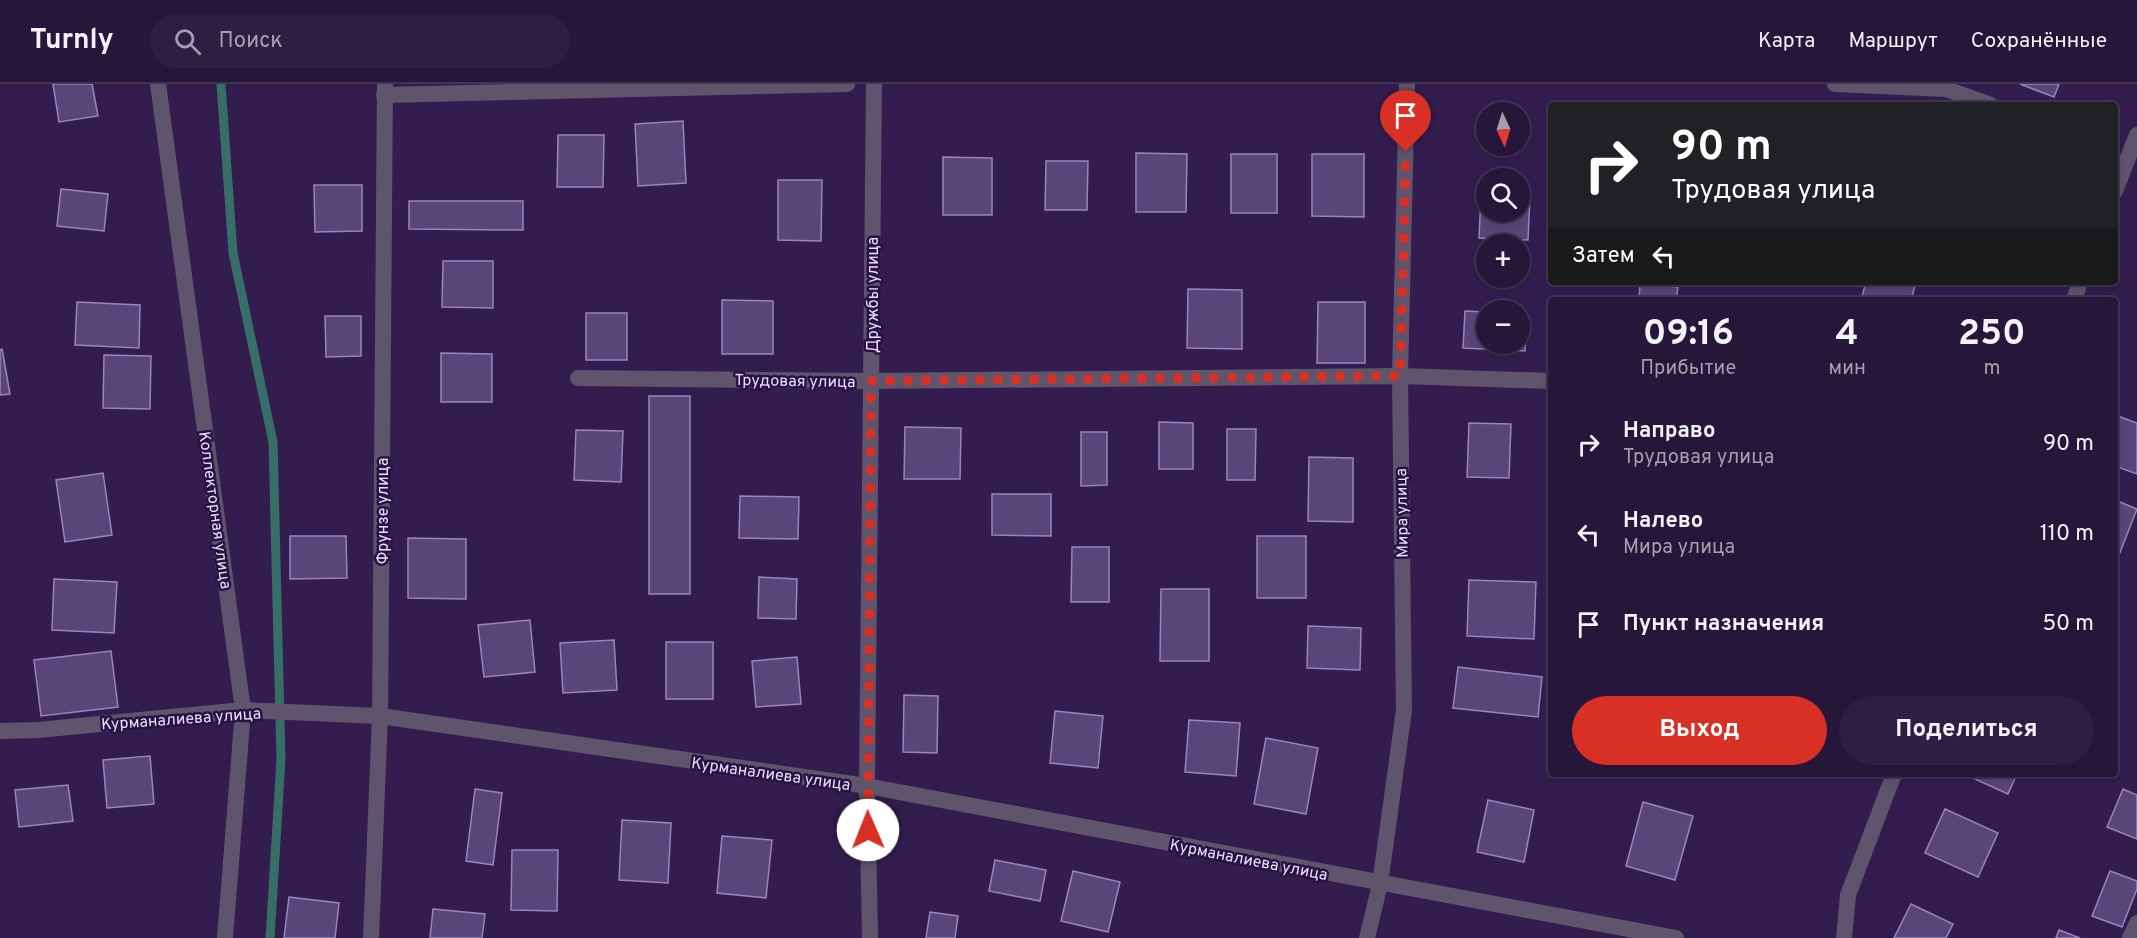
<!DOCTYPE html>
<html lang="ru">
<meta charset="utf-8">
<style>
body{margin:0;font-family:Overpass,sans-serif;background:#2e1f42;color:#f1f3f6;height:100vh;display:flex;flex-direction:column;font-size:22px;white-space:nowrap}
*{box-sizing:border-box;margin:0}
p{font-size:20px;color:#a49faf}
.icon{flex:none;width:33px;height:33px;fill:none;stroke:currentColor;stroke-width:2;stroke-linecap:round;stroke-linejoin:round}
.map{position:relative;flex:1;overflow:hidden}
.drawer{position:absolute;left:1548px;top:213px;width:570px;height:480px;display:flex;flex-direction:column;background:#26163a;border-radius:6px;box-shadow:0 3px 9px #0003,0 0 0 2px #423554}
.drawer>*{flex:none}
.banner{position:absolute;left:1548px;top:18px;width:570px;height:183px;border-radius:6px;box-shadow:0 3px 9px #0003,0 0 0 2px #423554;background:#202124;color:#fff;overflow:hidden}
.needle{width:39px;rotate:176deg}
.fabs{position:absolute;left:1476px;top:18px;display:grid;gap:12px}
.fabs a{display:grid;place-items:center;width:54px;height:54px;border-radius:50%;background:#26163a;box-shadow:0 3px 9px #0003,0 0 0 2px #423554;font-size:30px}
.pin{position:absolute;display:grid;place-items:center;width:51px;height:51px;color:#fff;margin:-62px -26px;border-radius:50% 50% 50% 0;rotate:-45deg;box-shadow:0 0 6px #0007}
.pin .icon{rotate:45deg}
.me{position:absolute;width:66px;margin:-33px;rotate:359deg;stroke-linejoin:round;filter:drop-shadow(0 0 4px #0008)}
.turn{display:flex;align-items:center;gap:21px;height:126px;padding:0 24px;font-size:27px}
.turn .icon{width:78px;height:78px;stroke-width:2.5}
.turn b{display:block;font-size:42px;line-height:51px}
.then{display:flex;align-items:center;height:57px;padding:0 24px;background:#0003;gap:12px;font-size:22px}
.eta{display:flex;justify-content:space-evenly;align-items:center;height:102px;text-align:center}
.eta b{font-size:36px;font-weight:700;line-height:42px}
.primary-button{display:flex;gap:12px;margin-top:auto;padding:12px 24px}
.primary-button a{flex:1;height:69px;border-radius:36px;background:#d93025;color:#fff;font-size:24px;font-weight:700;line-height:69px;text-align:center}
.primary-button a+a{background:#2e1f42;color:#f1f3f6}
ul{padding:0;list-style:none}
li{display:flex;align-items:center;gap:18px;height:90px;padding:0 24px}
li div{flex:1}
li b{display:block;font-size:22px}
li em{font-style:normal}
header{display:flex;align-items:center;gap:36px;box-sizing:border-box;height:84px;padding:0 30px;background:#26163a;border-bottom:2px solid #423554}
header strong{font-size:28px}
nav{display:flex;gap:33px;margin-inline-start:auto;font-size:21px}
.search{width:420px;height:54px;background:#2e1f42;display:flex;align-items:center;gap:15px;box-sizing:border-box;padding:0 21px;border-radius:33px;color:#a49faf;font-size:22px}
.map>svg:first-child{display:block}
</style>
<header>
<strong>Turnly</strong>
<div class="search"><svg class="icon" aria-label="search" viewBox="0 0 24 24"><circle cx="10" cy="10" r="6"/><path d="M15 15l6 6"/></svg>Поиск</div>
<nav><a>Карта</a><a>Маршрут</a><a>Сохранённые</a></nav>
</header>
<div class="map">
<svg width="2137" height="854" viewBox="0 0 2137 854">
<rect width="100%" height="100%" fill="#331d4e"/>
<g fill="none" stroke-linecap="round" stroke-linejoin="round">
<path stroke="#376f66" stroke-width="9" d="M221,0l12,169 40,189 8,317 -11,179"/>
</g>
<g fill="#5a4579" stroke="#9b84be" stroke-width="1.5">
<path d="M53,0h39l6,32 -39,6z"/>
<path d="M2020,0h39l-5,13z"/>
<path d="M683,37l3,62 -48,3 -3,-62z"/>
<path d="M558,51h46l-1,52h-46z"/>
<path d="M1136,69l51,1 -1,58h-50z"/>
<rect x="1231" y="70" width="46" height="59"/>
<path d="M1312,70h52v63l-52,-1z"/>
<path d="M943,73l49,1v57h-49z"/>
<path d="M1046,77h42l-1,49h-42z"/>
<path d="M778,96h44l-1,61 -43,-1z"/>
<path d="M314,101h48v46l-47,1z"/>
<path d="M61,105l47,5 -4,37 -47,-5z"/>
<path d="M1481,111h5v17h34v-15h10l-2,43 -49,-2z"/>
<path d="M409,117h114v29l-114,-1z"/>
<path d="M443,177h50v47l-51,-1z"/>
<path d="M1866,198h50l-5,18h-50z"/>
<path d="M1640,200l38,3 -2,13h-37z"/>
<path d="M1188,205l54,1v59l-55,-1z"/>
<path d="M1569,213l50,2v1h-51z"/>
<path d="M722,216l51,1v53h-51z"/>
<path d="M77,218l63,3 -1,43 -64,-3z"/>
<path d="M1318,218h47v61h-48z"/>
<path d="M1465,227l21,1v32h34v-31l7,1 -2,37 -62,-3z"/>
<rect x="586" y="229" width="41" height="47"/>
<path d="M325,232h36v40l-35,1z"/>
<path d="M2,265l8,45 -10,1v-45z"/>
<path d="M441,269l51,1v48h-51z"/>
<path d="M104,271l47,1 -1,53 -47,-1z"/>
<rect x="649" y="312" width="41" height="198"/>
<path d="M2115,331l22,8v51l-22,-8z"/>
<path d="M1159,338l34,1v46h-34z"/>
<path d="M1469,339l42,1 -2,54 -42,-1z"/>
<path d="M905,343l56,1 -1,51h-56z"/>
<path d="M1227,345h29l-1,51h-28z"/>
<path d="M576,346l47,1 -2,51 -47,-2z"/>
<path d="M1081,348h26v53l-26,1z"/>
<path d="M1309,373l44,1v64l-45,-1z"/>
<path d="M103,389l9,62 -47,7 -9,-62z"/>
<path d="M992,410h59v42l-59,-1z"/>
<path d="M740,412l59,1 -1,42 -59,-1z"/>
<path d="M2115,416l22,9 -18,46 -4,-1z"/>
<path d="M290,452h56l1,42 -57,1z"/>
<rect x="1257" y="452" width="49" height="62"/>
<path d="M408,454l58,1v60l-58,-1z"/>
<path d="M1072,463h37v55h-38z"/>
<path d="M759,493l38,2 -1,40 -38,-1z"/>
<path d="M54,495l63,3 -3,51 -62,-3z"/>
<path d="M1469,496l67,2 -2,57 -67,-3z"/>
<path d="M1161,505h48v72h-49z"/>
<path d="M530,536l5,52 -51,5 -6,-52z"/>
<path d="M1308,542l53,2 -1,42 -53,-2z"/>
<path d="M614,556l3,50 -54,3 -3,-50z"/>
<rect x="666" y="558" width="47" height="57"/>
<path d="M111,567l7,56 -77,9 -7,-56z"/>
<path d="M797,573l4,47 -45,3 -4,-46z"/>
<path d="M1458,583l84,10 -4,40 -85,-9z"/>
<path d="M904,611l34,1 -1,57 -34,-1z"/>
<path d="M1055,627l48,5 -5,52 -48,-5z"/>
<path d="M1189,636l51,3 -4,53 -51,-4z"/>
<path d="M1266,654l52,10 -12,66 -52,-10z"/>
<path d="M150,672l4,48 -47,4 -4,-48z"/>
<path d="M1964,690h53l-9,20z"/>
<path d="M68,701l5,36 -54,6 -4,-37z"/>
<path d="M475,705l27,4 -9,72 -27,-4z"/>
<path d="M2123,705l14,6v44l-30,-12z"/>
<path d="M1488,716l46,10 -10,52 -47,-10z"/>
<path d="M1643,718l50,14 -18,64 -49,-14z"/>
<path d="M1945,725l53,24 -20,44 -53,-24z"/>
<path d="M622,736l49,3 -3,60 -49,-3z"/>
<path d="M722,752l50,4 -6,58 -49,-5z"/>
<path d="M512,766h46l-1,61 -46,-1z"/>
<path d="M995,776l51,10 -6,31 -51,-10z"/>
<path d="M1073,787l47,11 -12,50 -47,-11z"/>
<path d="M2110,787l27,10v8l-15,38 -30,-11z"/>
<path d="M289,813l50,6 -4,35h-51z"/>
<path d="M1911,820l42,20 -7,14h-52z"/>
<path d="M433,825l52,5 -3,24h-52z"/>
<path d="M930,828l28,4 -3,22h-29z"/>
<path d="M2059,846l21,8h-24z"/>
</g>
<g fill="none" stroke-linecap="round" stroke-linejoin="round">
<g stroke="#5e556d" stroke-width="16">
<path d="M158,0l85,626 -18,228"/>
<path d="M1835,0l111,5 45,16"/>
<path d="M384,11l463,-11"/>
<path d="M2115,107l22,-56"/>
<path d="M2074,216l6,-18"/>
<path d="M578,294l293,3 529,-5 151,5"/>
<path d="M0,647l38,-1 205,-20 137,6 487,70 809,152"/>
<path d="M371,854l9,-222 5,-632"/>
<path d="M870,854l-3,-152 7,-702"/>
<path d="M1367,854l13,-54 24,-174 -4,-334 7,-292"/>
<path d="M1844,854l4,-43 46,-121"/>
<path d="M2130,854l7,-15"/>
</g>
</g>
<g fill="none" stroke-linecap="round" stroke-linejoin="round">
<path stroke="#d93025" stroke-width="10" stroke-dasharray="0 18" d="M868,746l3,-449 529,-5 6,-224"/>
</g>
<g text-anchor="middle" stroke-width="5" stroke-linejoin="round" paint-order="stroke">
<g font-size="16" fill="#e9ddfd" stroke="#291243">
<text transform="translate(872 211) rotate(-90)" y="6">Дружбы улица</text>
<text transform="translate(795 296) rotate(1)" y="6">Трудовая улица</text>
<text transform="translate(216 426) rotate(82)" y="6">Коллекторная улица</text>
<text transform="translate(382 427) rotate(-90)" y="6">Фрунзе улица</text>
<text transform="translate(1401 429) rotate(-91)" y="6">Мира улица</text>
<text transform="translate(181 634) rotate(-4)" y="6">Курманалиева улица</text>
<text transform="translate(771 689) rotate(8)" y="6">Курманалиева улица</text>
<text transform="translate(1249 775) rotate(11)" y="6">Курманалиева улица</text>
</g>
</g>
</svg>
<div class="fabs">
<a><svg class="needle" viewBox="-14 -14 28 28"><path d="M0-13l5 13h-10z" fill="#e53935"/><path d="M0 13l5-13h-10z" fill="#a49faf"/></svg></a>
<a><svg class="icon" aria-label="search" viewBox="0 0 24 24"><circle cx="10" cy="10" r="6"/><path d="M15 15l6 6"/></svg></a>
<a>+</a>
<a>−</a>
</div>
<div class="pin" style="left:1406px;top:68px;background:#d93025"><svg class="icon" aria-label="arrive" viewBox="0 0 24 24"><path d="M6 21V4h12l-3 4 3 4H6"/></svg></div>
<svg class="me" style="left:868px;top:746px" viewBox="-20 -20 40 40"><circle r="19" fill="#fff"/><path d="M0-13L10 11 0 6-10 11z" fill="#d93025"/></svg>
<div class="banner">
<div class="turn"><svg class="icon" aria-label="right" viewBox="0 0 24 24"><path d="M7 20v-9h11M14 6l5 5-5 5"/></svg><div><b>90 m</b>Трудовая улица</div></div>
<div class="then">Затем<svg class="icon" aria-label="left" viewBox="0 0 24 24"><path d="M17 20v-9H6M10 6l-5 5 5 5"/></svg></div>
</div>
<section class="drawer">
<div class="eta">
<div><b>09:16</b><p>Прибытие</p></div>
<div><b>4</b><p>мин</p></div>
<div><b>250</b><p>m</p></div>
</div>
<ul>
<li><svg class="icon" aria-label="right" viewBox="0 0 24 24"><path d="M7 20v-9h11M14 6l5 5-5 5"/></svg><div><b>Направо</b><p>Трудовая улица</p></div><em>90 m</em></li>
<li><svg class="icon" aria-label="left" viewBox="0 0 24 24"><path d="M17 20v-9H6M10 6l-5 5 5 5"/></svg><div><b>Налево</b><p>Мира улица</p></div><em>110 m</em></li>
<li><svg class="icon" aria-label="arrive" viewBox="0 0 24 24"><path d="M6 21V4h12l-3 4 3 4H6"/></svg><div><b>Пункт назначения</b></div><em>50 m</em></li>
</ul>
<div class="primary-button"><a>Выход</a><a>Поделиться</a></div>
</section>
</div>
